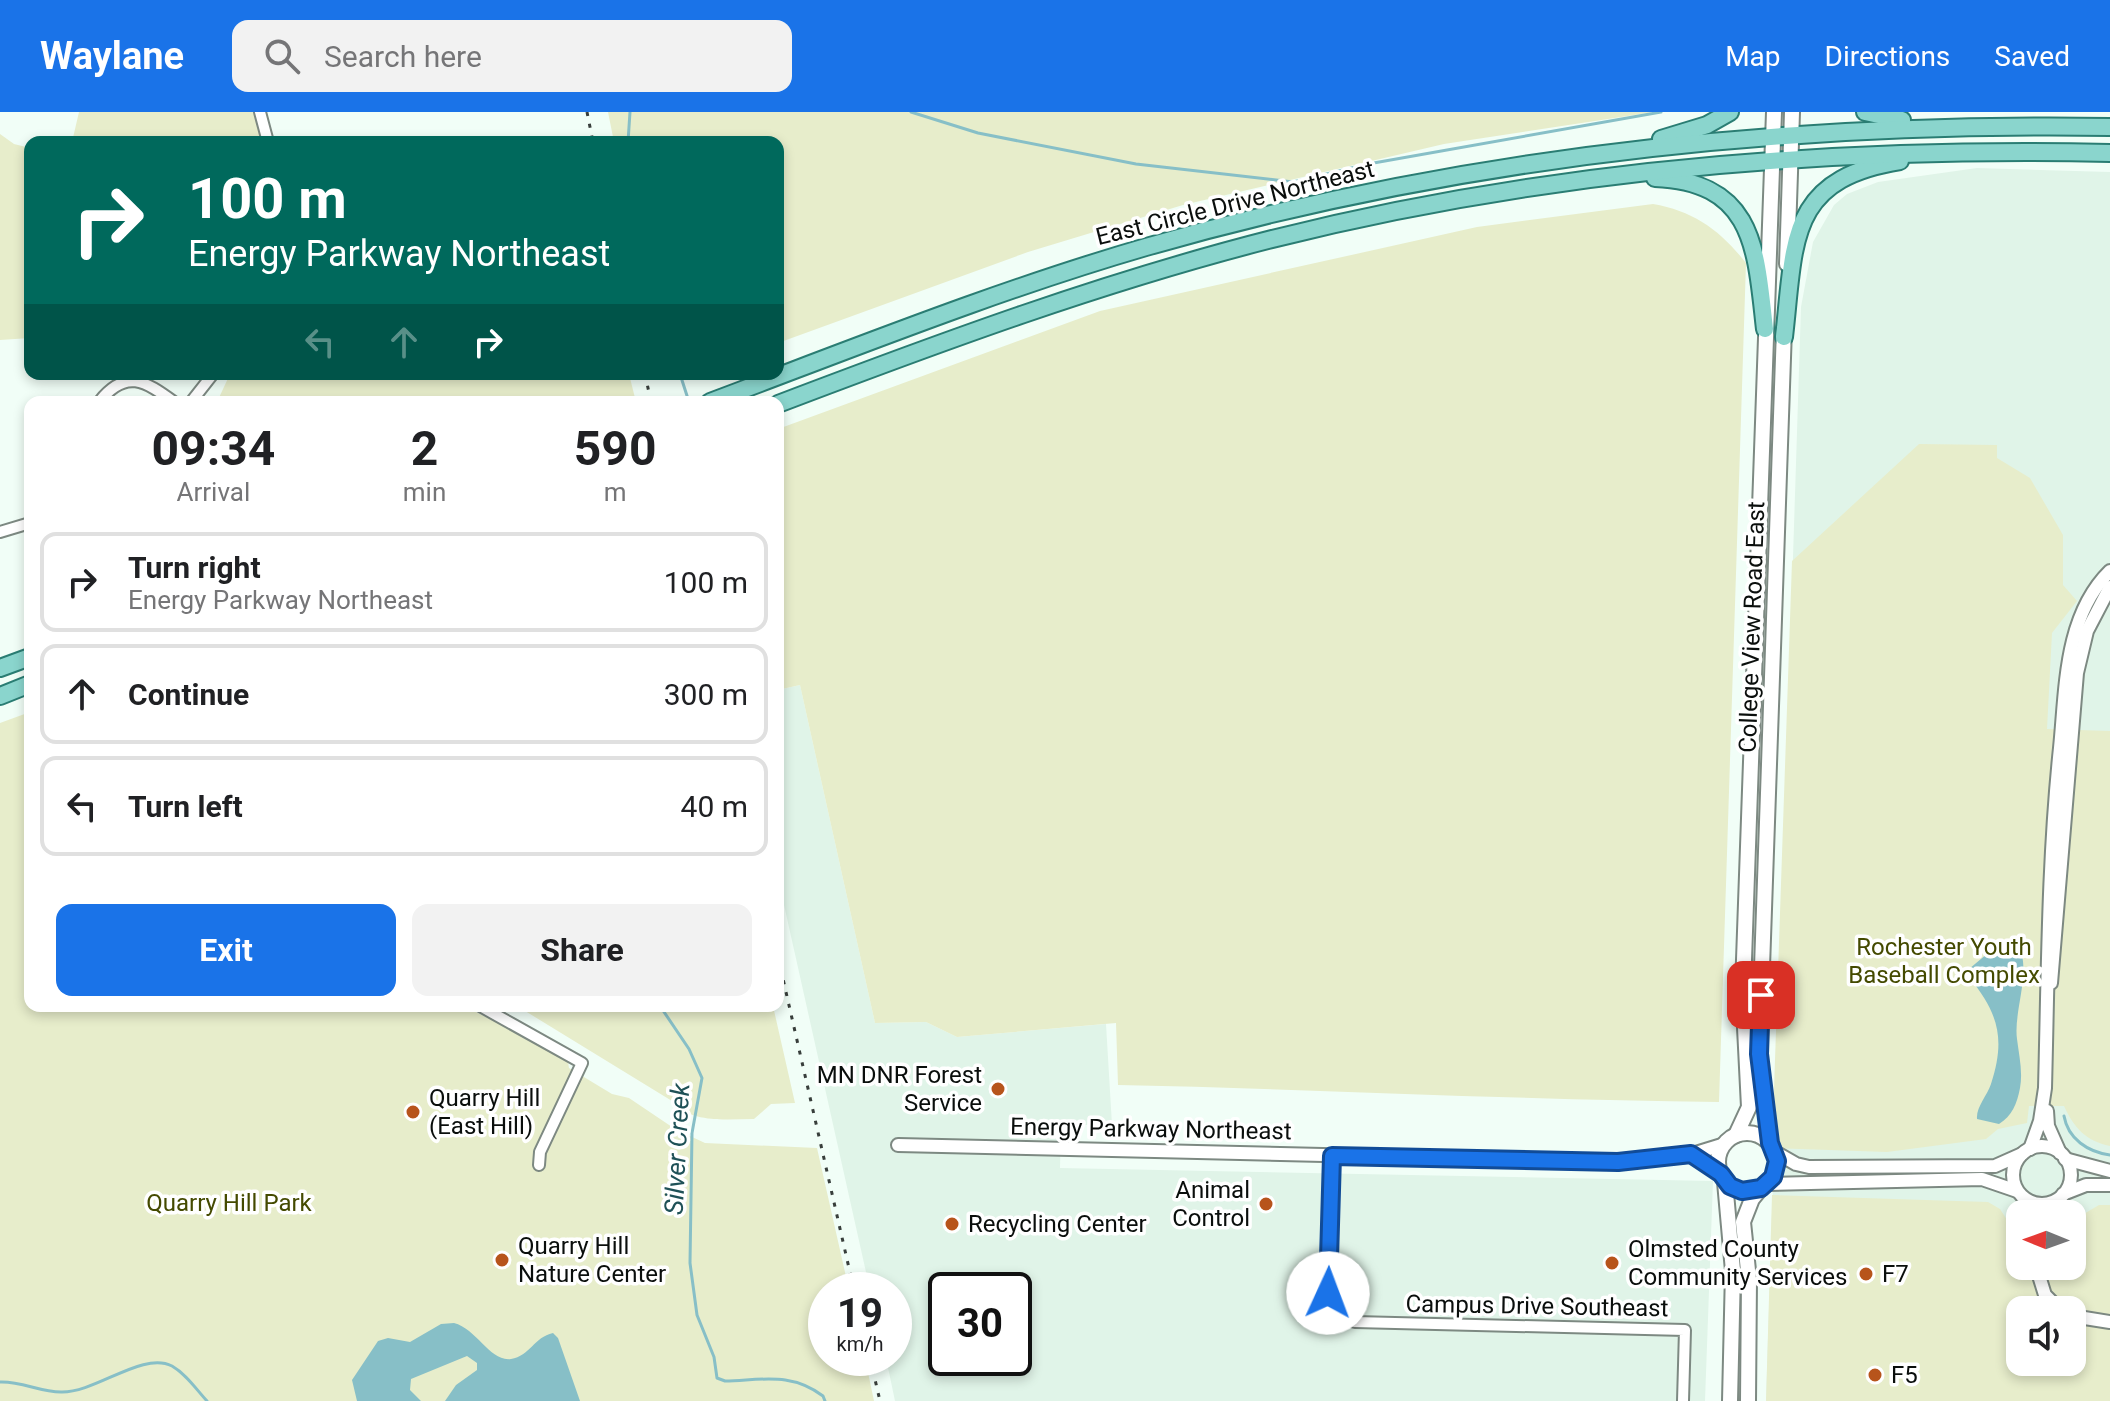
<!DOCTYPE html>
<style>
body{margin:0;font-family:Roboto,sans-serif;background:#f2f2f2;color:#202124;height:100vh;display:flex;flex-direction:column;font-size:30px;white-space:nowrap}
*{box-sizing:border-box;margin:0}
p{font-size:26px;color:#757577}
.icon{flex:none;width:44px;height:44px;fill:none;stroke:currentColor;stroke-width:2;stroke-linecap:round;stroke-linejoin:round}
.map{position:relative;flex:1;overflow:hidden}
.sheet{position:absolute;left:24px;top:284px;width:760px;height:616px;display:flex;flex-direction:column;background:#fff;border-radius:16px;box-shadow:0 4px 12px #0003}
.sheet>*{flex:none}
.guide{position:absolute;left:24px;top:24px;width:760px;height:244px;border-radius:16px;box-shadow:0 4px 12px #0003;background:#00695c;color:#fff;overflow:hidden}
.needle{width:52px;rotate:271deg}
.buttons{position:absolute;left:2006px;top:1088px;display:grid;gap:16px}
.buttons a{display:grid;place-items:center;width:80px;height:80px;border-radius:16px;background:#fff;box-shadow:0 4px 12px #0003;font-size:40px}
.speed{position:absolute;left:808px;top:1160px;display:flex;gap:16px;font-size:40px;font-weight:700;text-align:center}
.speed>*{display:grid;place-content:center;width:104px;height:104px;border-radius:50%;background:#fff;box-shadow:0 4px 12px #0003;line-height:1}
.speed small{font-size:20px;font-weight:400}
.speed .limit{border:4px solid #111;border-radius:12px;background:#fff;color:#111}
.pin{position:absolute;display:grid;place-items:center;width:68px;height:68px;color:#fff;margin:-34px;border-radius:16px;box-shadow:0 4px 12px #0006}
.me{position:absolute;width:88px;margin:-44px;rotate:2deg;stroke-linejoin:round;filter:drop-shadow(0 0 6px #0008)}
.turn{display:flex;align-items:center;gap:28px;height:168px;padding:0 32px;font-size:36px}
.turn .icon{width:104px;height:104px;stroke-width:2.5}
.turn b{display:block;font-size:56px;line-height:68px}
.lanes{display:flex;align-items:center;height:76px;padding:0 32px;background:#0003;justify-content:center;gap:40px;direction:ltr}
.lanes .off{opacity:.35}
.eta{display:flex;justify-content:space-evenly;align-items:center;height:136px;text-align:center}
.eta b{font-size:48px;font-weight:700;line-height:56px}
.cta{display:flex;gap:16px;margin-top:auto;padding:16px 32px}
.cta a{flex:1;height:92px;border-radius:16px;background:#1a73e8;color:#fff;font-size:32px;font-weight:700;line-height:92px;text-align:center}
.cta a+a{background:#f2f2f2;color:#202124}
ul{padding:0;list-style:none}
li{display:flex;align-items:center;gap:24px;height:100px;margin:0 16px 12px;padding:0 16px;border:4px solid #e0e0e0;border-radius:16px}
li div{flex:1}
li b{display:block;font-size:30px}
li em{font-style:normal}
header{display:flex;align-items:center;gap:48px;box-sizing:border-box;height:112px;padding:0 40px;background:#1a73e8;color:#fff}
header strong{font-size:38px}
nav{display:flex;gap:44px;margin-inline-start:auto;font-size:28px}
.search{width:560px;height:72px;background:#f2f2f2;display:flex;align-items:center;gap:20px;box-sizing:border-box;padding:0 28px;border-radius:16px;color:#757577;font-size:30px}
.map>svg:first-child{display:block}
</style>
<header>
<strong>Waylane</strong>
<div class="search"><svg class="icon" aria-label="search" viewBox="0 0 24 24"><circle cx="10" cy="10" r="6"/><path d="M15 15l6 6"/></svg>Search here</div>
<nav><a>Map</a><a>Directions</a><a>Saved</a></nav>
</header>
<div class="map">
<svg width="2110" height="1289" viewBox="0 0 2110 1289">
<rect width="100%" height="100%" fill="#f1fef7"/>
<g fill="#e0f4e8" fill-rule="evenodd">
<path d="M1977,56l133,4v1229h-344l35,-1094 12,-65 21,-37 13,-11 31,-12zM2020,1102h52v52h-52zM2020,1198h52v52h-52z"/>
<path d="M800,573l75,338 51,-1 31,15 149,-13 6,101h-51l-1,43 653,13 -8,220h-810l-9,-43h8v-68h-24l-92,-412v-188zM946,1178h68v68h-68z"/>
</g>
<g fill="#e7edcb" fill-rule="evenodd">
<path d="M79,0h174l11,30h-192z"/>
<path d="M608,0h1046l-210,32 -261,61 -155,47 -250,91v-201h-164z"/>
<path d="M0,22l14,10 16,4v190l-30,2z"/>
<path d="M1653,92c41,7 68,27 93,59l-27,839c-201,-2 -401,-13 -601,-17l-2,-62 -159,14 -31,-15 -51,1 -75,-338 -22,5v-261l322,-118 377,-84z"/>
<path d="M230,262h399l7,28h-419z"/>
<path d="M1919,332l78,1v13l33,20 33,57v50l14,16 -25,32 -5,96 63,2v415c-24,-5 -36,-18 -46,-40h-35l-2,17 -29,6 -12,10 -99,13 -115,-4 20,-587z"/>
<path d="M30,600v294h434l94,47 10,9 1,6 43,26 17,4 46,31 30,14 112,5 32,142h-23v68h39l9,43h-874v-678z"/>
<path d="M517,894h256l22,97 -24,1 -17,15c-29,0 -62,5 -82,-18z"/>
<path d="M1772,1083l216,7 12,7 15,23h5v34h52v-45l27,-16h11v196h-344zM2020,1198h52v52h-52z"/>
</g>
<g fill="#87bfc7">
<path d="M2016,829c18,26 -3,69 1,98 2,16 6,33 3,49 -3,16 -8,28 -21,36l-22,-5c-1,-12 10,-23 14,-35 15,-46 7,-71 -22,-107v-8l31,-26z"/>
<path d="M454,1211c23,6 36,39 57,36 19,-3 23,-22 42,-26l5,5 22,63h-135l11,-16 21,-15v-7l-10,-7 -56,23 -1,11 11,11h-64l-5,-21 26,-39 10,-3 22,4 31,-18z"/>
</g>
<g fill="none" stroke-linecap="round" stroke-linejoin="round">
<g stroke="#87bfc7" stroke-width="3">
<path d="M911,0l67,21 158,31 157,18 75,-18 293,-52"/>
<path d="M628,30l2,-30"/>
<path d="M680,262l9,28"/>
<path d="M660,894l29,43 13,29 -10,55 -2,130 7,52 17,42 3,21 8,3c38,-1 66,-9 98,15l2,5"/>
<path d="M2064,1004c4,23 24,36 46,39"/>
<path d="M0,1270c21,-1 40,10 61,10 35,1 81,-41 111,-26 14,8 24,23 35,35"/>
</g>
<defs>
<g id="minor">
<path d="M260,0l8,30"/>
<path d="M99,290c27,-34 46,-21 75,0"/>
<path d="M191,290l22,-28"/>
<path d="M0,420l30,-9"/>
<path d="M480,894l102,57 -42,89 -1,13"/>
<path d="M1332,1044l-4,137c3,17 9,25 27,29l330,8 -2,71"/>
</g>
<g id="tertiary">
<path d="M2051,871l26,-310 10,-42 23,-44"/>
<path d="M2047,999l1,15 12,27"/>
<path d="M898,1033l720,17 68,-6 39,-12"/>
<circle cx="2042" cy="1063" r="29"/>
<path d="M2030,1037l10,-28 5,-33c3,-114 3,-226 15,-340 6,-59 4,-132 50,-177"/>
<path d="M1775,1040l21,12 13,3 186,-1 27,-12"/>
<path d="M1691,1042l30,20"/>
<path d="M2065,1047l45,12"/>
<path d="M1767,1072l215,-5 35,12"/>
<path d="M2063,1082l23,-9h24"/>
<path d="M2036,1154l9,29 15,15"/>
<path d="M2072,1204l38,6"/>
</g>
<g id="secondary">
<path d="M1787,152l5,-152"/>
<circle cx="1747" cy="1050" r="29"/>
<path d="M1736,1023l13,-28 -6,-119 31,-876"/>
<path d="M1770,1031l-11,-89 25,-725"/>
<path d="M1725,1070l8,89 -3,130"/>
<path d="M1748,1289l1,-121 -6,-58 9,-23 9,-11"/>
</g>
<g id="primary">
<path d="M1865,0l37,8"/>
<path d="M1661,27l46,-14 23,-13"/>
<path d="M1655,66c100,4 101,72 110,151"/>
<path d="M1784,225c11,-95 3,-158 116,-176"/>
<path d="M710,290c144,-54 288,-112 436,-155 313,-90 638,-125 964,-120"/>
<path d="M778,292c163,-62 325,-122 494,-165 274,-69 557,-92 838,-86"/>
<path d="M0,556l30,-11"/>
<path d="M0,584l30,-12"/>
</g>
</defs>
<use href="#minor" stroke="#7d8982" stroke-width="14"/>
<use href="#tertiary" stroke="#7d8982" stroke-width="16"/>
<use href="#secondary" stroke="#7d8982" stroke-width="18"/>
<use href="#primary" stroke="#2a7d73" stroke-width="20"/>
<use href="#minor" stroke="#fff" stroke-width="10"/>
<use href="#tertiary" stroke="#fff" stroke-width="12"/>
<use href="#secondary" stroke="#fff" stroke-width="14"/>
<use href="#primary" stroke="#8ad5cd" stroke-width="16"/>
<g stroke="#383e3b" stroke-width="3" stroke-dasharray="4 8" stroke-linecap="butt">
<path d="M587,0l6,30"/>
<path d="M645,262l6,28"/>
<path d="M778,845l76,333"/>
<path d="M870,1246l10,43"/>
</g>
</g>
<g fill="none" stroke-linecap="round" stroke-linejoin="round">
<defs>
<path id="route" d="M1328,1181l4,-137 286,6 73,-8 30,20 9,12 12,5 19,-3 12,-11 4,-16 -7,-18 -11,-89 2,-59"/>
</defs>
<use href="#route" stroke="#114b97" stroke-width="20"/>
<use href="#route" stroke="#1a73e8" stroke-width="14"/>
</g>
<g fill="#b7541b" stroke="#fff" stroke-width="3">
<circle cx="998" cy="977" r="8"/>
<circle cx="413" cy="1000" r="8"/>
<circle cx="1266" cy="1092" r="8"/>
<circle cx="952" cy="1112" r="8"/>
<circle cx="502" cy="1148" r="8"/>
<circle cx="1612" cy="1151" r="8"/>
<circle cx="1866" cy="1162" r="8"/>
<circle cx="1875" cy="1263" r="8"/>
</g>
<g text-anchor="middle" stroke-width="7" stroke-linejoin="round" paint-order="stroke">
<g font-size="24" fill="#0a0e0c" stroke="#fff">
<text transform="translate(1235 91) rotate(-14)" y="8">East Circle Drive Northeast</text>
<text transform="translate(1752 515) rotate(-88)" y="8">College View Road East</text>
<text transform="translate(1151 1017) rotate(1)" y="8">Energy Parkway Northeast</text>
<text transform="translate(1537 1194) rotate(1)" y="8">Campus Drive Southeast</text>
</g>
<g font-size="24" fill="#444a00" stroke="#fff">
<text x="1944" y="843">Rochester Youth<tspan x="1944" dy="28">Baseball Complex</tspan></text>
<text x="229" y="1099">Quarry Hill Park</text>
</g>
<g font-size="24" fill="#0a0e0c" stroke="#fff" text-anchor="start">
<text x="982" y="971" text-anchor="end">MN DNR Forest<tspan x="982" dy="28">Service</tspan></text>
<text x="429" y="994">Quarry Hill<tspan x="429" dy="28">(East Hill)</tspan></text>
<text x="1250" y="1086" text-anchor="end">Animal<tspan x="1250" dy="28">Control</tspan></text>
<text x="968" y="1120">Recycling Center</text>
<text x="518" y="1142">Quarry Hill<tspan x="518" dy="28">Nature Center</tspan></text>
<text x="1628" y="1145">Olmsted County<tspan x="1628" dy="28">Community Services</tspan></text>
<text x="1882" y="1170">F7</text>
<text x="1891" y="1271">F5</text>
</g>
<g font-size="26" font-style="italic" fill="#1f5157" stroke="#fff">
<text transform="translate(677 1037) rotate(-87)" y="9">Silver Creek</text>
</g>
</g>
</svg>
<div class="buttons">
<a><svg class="needle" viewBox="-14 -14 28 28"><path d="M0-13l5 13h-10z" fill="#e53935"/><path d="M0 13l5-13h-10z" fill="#757577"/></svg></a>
<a><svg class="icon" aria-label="sound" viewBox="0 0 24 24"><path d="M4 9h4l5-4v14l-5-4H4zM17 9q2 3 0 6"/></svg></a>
</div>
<div class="speed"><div>19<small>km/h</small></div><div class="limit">30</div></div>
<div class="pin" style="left:1761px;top:883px;background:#d93025"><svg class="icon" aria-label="arrive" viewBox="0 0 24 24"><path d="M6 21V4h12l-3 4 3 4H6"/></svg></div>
<svg class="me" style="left:1328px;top:1181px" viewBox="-20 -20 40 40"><circle r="19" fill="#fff"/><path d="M0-13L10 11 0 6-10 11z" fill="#1a73e8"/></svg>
<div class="guide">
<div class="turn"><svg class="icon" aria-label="right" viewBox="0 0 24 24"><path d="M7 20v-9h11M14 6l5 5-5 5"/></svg><div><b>100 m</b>Energy Parkway Northeast</div></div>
<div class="lanes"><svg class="icon off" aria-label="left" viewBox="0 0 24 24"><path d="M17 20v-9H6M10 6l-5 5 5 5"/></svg><svg class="icon off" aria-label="ahead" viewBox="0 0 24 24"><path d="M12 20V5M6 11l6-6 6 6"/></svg><svg class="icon" aria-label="right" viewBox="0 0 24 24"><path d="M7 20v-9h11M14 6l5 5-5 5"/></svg></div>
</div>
<section class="sheet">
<div class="eta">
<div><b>09:34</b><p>Arrival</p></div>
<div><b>2</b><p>min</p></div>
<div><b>590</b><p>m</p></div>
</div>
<ul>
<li><svg class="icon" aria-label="right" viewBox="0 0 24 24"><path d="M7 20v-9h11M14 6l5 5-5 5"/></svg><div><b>Turn right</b><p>Energy Parkway Northeast</p></div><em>100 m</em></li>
<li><svg class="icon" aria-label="ahead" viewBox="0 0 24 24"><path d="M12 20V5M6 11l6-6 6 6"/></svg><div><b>Continue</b></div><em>300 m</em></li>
<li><svg class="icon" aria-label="left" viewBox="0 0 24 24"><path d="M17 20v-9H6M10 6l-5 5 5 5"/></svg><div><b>Turn left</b></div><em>40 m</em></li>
</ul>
<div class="cta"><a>Exit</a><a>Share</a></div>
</section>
</div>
